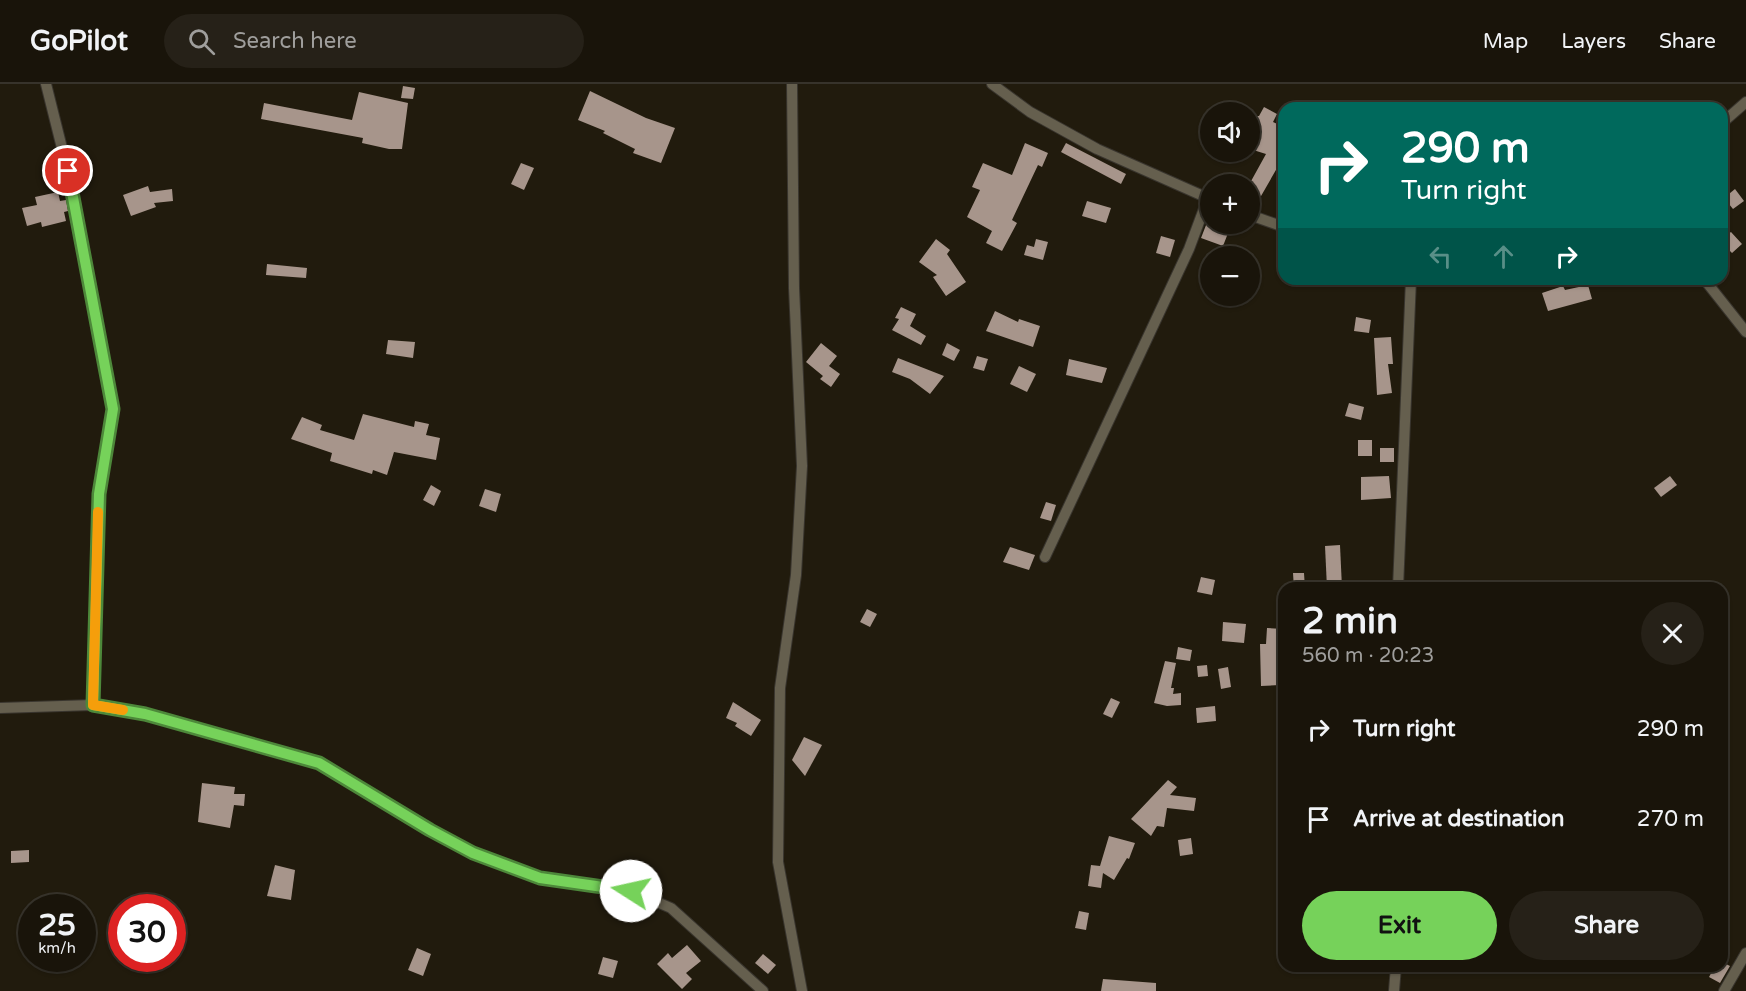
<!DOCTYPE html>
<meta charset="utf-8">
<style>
body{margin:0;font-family:"Varela Round",sans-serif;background:#262118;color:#f1f3f6;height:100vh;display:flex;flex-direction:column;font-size:22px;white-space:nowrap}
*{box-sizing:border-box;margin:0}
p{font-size:20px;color:#9f9e9c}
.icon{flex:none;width:33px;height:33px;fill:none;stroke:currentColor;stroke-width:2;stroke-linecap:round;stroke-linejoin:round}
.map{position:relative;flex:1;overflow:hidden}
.side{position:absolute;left:1278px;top:498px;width:450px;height:390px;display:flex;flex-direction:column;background:#19140a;border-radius:18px;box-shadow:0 2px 4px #0004,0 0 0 2px #37332b}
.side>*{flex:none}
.guide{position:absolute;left:1278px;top:18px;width:450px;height:183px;border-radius:18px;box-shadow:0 2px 4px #0004,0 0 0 2px #37332b;background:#00695c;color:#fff;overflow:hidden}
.buttons{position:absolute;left:1200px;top:18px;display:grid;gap:12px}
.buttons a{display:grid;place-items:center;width:60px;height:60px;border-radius:50%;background:#19140a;box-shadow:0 2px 4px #0004,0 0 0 2px #37332b;font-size:30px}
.speed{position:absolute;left:18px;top:810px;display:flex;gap:12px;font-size:30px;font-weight:700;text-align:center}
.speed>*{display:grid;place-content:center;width:78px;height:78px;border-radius:50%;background:#19140a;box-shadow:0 2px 4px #0004,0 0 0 2px #37332b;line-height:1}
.speed small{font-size:15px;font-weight:400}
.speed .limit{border:9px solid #d22;background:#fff;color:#111}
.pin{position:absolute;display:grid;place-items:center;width:51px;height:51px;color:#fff;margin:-26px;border:3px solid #fff;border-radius:50%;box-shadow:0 2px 6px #0007}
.me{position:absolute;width:66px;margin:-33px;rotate:280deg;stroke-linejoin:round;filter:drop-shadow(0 0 4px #0008)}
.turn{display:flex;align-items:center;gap:21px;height:126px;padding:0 24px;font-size:27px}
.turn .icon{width:78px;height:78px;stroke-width:2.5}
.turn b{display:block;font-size:42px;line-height:51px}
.lanes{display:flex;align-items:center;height:57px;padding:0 24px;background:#0003;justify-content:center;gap:30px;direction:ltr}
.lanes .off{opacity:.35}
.round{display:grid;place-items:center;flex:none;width:63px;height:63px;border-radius:32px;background:#262118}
.summary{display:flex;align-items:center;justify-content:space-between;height:102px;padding:0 24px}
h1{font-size:36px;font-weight:800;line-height:45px}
.button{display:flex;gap:12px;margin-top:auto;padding:12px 24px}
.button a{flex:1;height:69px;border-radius:36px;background:#76d25a;color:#111;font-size:24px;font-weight:800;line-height:69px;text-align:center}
.button a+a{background:#262118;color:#f1f3f6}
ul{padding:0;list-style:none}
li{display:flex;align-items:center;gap:18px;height:90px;padding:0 24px}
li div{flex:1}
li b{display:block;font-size:22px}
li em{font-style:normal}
header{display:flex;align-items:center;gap:36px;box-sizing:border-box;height:84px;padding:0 30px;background:#19140a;border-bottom:2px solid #37332b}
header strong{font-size:28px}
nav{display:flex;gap:33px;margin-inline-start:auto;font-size:21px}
.search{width:420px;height:54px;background:#262118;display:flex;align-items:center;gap:15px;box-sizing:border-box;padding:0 21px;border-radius:33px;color:#9f9e9c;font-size:22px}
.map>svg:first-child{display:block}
</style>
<header>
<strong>GoPilot</strong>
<div class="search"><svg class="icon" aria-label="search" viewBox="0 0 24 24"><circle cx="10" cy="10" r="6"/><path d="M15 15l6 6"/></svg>Search here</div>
<nav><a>Map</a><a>Layers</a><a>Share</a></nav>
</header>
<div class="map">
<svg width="1746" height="907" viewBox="0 0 1746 907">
<rect width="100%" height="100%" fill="#211b0d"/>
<g fill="#a7958b">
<path d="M403,2l12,2 -2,11 -12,-1z"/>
<path d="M590,7l56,27 29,10 -14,35 -28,-10 2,-4 -32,-16 2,-2 -27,-11z"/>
<path d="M359,8l49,11 -6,46h-13l-27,-6 1,-5 -102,-19 3,-16 88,17z"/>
<path d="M1264,23l13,7 -4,8 11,5v29l-27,47 -7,-5v-15l16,-29 -16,-5v-13l5,-20h4z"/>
<path d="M1025,59l23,10 -6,14 -4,-2 -26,55 5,3 -15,28 -16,-8 6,-12 -25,-14 13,-27 -8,-3 11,-24 29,12z"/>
<path d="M1066,59l60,31 -5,10 -60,-32z"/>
<path d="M521,79l13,5 -10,22 -13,-6z"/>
<path d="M148,102l2,6 22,-3 1,12 -19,2 2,4 -25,9 -8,-21z"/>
<path d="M1735,105l9,12 -11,8 -9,-11z"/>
<path d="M58,108l2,9 6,-1 2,11 -4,1 2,9 -24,6 -1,-5 -14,4 -5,-18 15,-3 -2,-8z"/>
<path d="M1087,117l24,7 -5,15 -24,-7z"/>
<path d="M1208,136l2,4 20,4 -7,18 -22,-8z"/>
<path d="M1722,145l6,5 3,-2 11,12 -10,9 -4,-4 -6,7z"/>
<path d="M1161,152l14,4 -5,17 -14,-4z"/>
<path d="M936,155l14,11 -3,4 19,28 -20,14 -13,-19 4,-2 -18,-13z"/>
<path d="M1036,155l12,3 -5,18 -19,-5 3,-10 7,2z"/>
<path d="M267,180l40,4 -1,10 -40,-3z"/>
<path d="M1588,201l4,14 -44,12 -6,-18 21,-7 2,4z"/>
<path d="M901,223l15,7 -6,12 16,10 -5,9 -29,-15 7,-11 -4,-1z"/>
<path d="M995,227l23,11 1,-3 21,7 -7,21 -47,-16z"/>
<path d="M1356,233l15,3 -2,13 -15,-2z"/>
<path d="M1391,253l2,27h-5l4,29 -15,2 -3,-57z"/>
<path d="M388,256l27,2 -2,16 -27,-4z"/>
<path d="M821,259l16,13 -8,10 11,8 -9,13 -11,-8 3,-3 -17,-14z"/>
<path d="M947,259l13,7 -6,11 -12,-6z"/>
<path d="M977,272l11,3 -4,12 -11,-3z"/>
<path d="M898,274l46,18 -14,18 -20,-15 -18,-7z"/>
<path d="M1069,275l38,9 -5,15 -36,-8z"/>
<path d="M1019,282l17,8 -9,18 -17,-8z"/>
<path d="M1349,319l15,4 -3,13 -16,-4z"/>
<path d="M363,330l51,13 1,-6 14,3 -3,11 14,3 -4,22 -42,-8 -7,23 -14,-5 -1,4 -42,-13 2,-8 -41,-14 11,-22 20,8 -2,5 34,10z"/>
<rect x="1358" y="356" width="14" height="16"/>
<rect x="1380" y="364" width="14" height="14"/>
<path d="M1389,392l2,22 -30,2v-23z"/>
<path d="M1670,392l7,9 -16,12 -7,-9z"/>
<path d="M431,401l10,6 -7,15 -11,-6z"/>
<path d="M485,405l16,5 -5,18 -17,-6z"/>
<path d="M1046,418l10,3 -5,16 -11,-3z"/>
<path d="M1340,461l2,43h-15l-2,-42z"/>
<path d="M1010,463l25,8 -6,15 -26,-8z"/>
<path d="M1293,489h11l1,15h-11z"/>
<path d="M1201,493l14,3 -3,15 -15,-3z"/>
<path d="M867,525l10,5 -7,13 -10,-5z"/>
<path d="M1223,538l23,2 -2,19 -22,-2z"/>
<path d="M1267,544l17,1v18h-6l2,38 -19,1 -1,-42h6z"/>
<path d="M1178,563l14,3 -2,11 -14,-2z"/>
<path d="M1165,577l11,2 -5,25h3l-1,6 8,-1v12l-14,1 -13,-3z"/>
<path d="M1207,581l1,11 -10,1 -1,-11z"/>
<path d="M1228,583l3,20 -10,2 -3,-20z"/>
<path d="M1111,614l9,4 -8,16 -9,-4z"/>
<path d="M733,618l28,18 -10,16 -16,-10 2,-3 -11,-5z"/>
<path d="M1215,622l1,15 -19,2 -1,-15z"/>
<path d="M804,653l18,8 -17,31 -13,-16z"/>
<path d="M1168,696l9,7 -7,8 26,3 -2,13 -27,-3 -3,19 -7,-1 -6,10 -20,-17z"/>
<path d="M202,699l33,4 -1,7h11l-1,12 -10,-1 -4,23 -32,-6z"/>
<path d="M1109,752l26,7 -6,16 -2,-1 -13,22 -11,-7 -2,15 -13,-2 3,-21 9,1z"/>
<path d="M1191,754l2,16 -13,2 -2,-16z"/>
<path d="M29,766v12l-18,1v-12z"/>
<path d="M275,781l20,5 -4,30 -24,-4z"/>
<path d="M1079,827l10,2 -3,17 -11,-2z"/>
<path d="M687,861l14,16 -15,12 6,6 -10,10 -25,-25 11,-11 4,5z"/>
<path d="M417,864l14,6 -8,22 -15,-6z"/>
<path d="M763,870l13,11 -8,9 -13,-11z"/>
<path d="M603,873l15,4 -5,17 -15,-4z"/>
<path d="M1722,878l8,4 -10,17 -11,-6 6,-11h7z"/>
<path d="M1103,895l53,4v8h-55z"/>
</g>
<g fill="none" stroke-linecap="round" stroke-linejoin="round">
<defs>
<g id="minor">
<path d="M46,0l27,108 40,217 -14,85 -6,211"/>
<path d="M792,0l2,204 8,178 -6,109 -16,113 -2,174 24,129"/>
<path d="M992,0l38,28 67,37 113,50"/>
<path d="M1722,39l24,-21"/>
<path d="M1250,131l34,12"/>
<path d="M1704,195l42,53"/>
<path d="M1045,473l144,-308 19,-51"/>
<path d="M1398,504l13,-309"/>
<path d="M0,624l93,-3 52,9 174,49 111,67 43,23 67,25 91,13 40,17 92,83"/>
<path d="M1394,907l2,-25"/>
<path d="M1724,907l22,-38"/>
</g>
</defs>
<use href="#minor" stroke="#39352e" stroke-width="12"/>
<use href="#minor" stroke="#655f4e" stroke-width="10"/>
</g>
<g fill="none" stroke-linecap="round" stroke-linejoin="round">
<defs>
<path id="route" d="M68,87l45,238 -14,85 -6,211 52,9 174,49 111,67 43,23 67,25 91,13"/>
</defs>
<use href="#route" stroke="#4d883a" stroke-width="15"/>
<use href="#route" stroke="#76d25a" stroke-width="10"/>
<path stroke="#f59e0b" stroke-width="10" d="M98,428l-5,193 30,5"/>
</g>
</svg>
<div class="buttons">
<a><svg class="icon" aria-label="sound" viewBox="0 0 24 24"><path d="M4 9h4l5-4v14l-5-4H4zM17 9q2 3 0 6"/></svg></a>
<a>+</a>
<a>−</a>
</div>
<div class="speed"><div>25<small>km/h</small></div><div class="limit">30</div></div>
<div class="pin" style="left:68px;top:87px;background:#d93025"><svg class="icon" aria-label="arrive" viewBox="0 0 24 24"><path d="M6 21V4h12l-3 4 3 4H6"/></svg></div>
<svg class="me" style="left:631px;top:807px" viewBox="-20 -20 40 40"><circle r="19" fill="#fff"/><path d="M0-13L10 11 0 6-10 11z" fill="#76d25a"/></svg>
<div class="guide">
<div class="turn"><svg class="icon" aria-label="right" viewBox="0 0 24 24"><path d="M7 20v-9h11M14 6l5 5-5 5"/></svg><div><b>290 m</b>Turn right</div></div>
<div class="lanes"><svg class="icon off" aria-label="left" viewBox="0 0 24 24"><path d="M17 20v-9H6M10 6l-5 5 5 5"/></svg><svg class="icon off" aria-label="ahead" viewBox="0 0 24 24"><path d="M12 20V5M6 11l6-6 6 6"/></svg><svg class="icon" aria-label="right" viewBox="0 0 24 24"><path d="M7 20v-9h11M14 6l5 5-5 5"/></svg></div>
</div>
<section class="side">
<div class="summary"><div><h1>2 min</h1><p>560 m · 20:23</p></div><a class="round"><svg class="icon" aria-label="close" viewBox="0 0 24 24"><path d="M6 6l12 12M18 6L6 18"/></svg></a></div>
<ul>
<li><svg class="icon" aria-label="right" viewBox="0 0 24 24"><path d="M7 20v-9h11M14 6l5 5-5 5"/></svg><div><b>Turn right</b></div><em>290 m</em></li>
<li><svg class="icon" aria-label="arrive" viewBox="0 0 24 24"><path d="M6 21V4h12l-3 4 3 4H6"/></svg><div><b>Arrive at destination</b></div><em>270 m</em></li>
</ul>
<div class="button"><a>Exit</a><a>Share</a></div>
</section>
</div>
